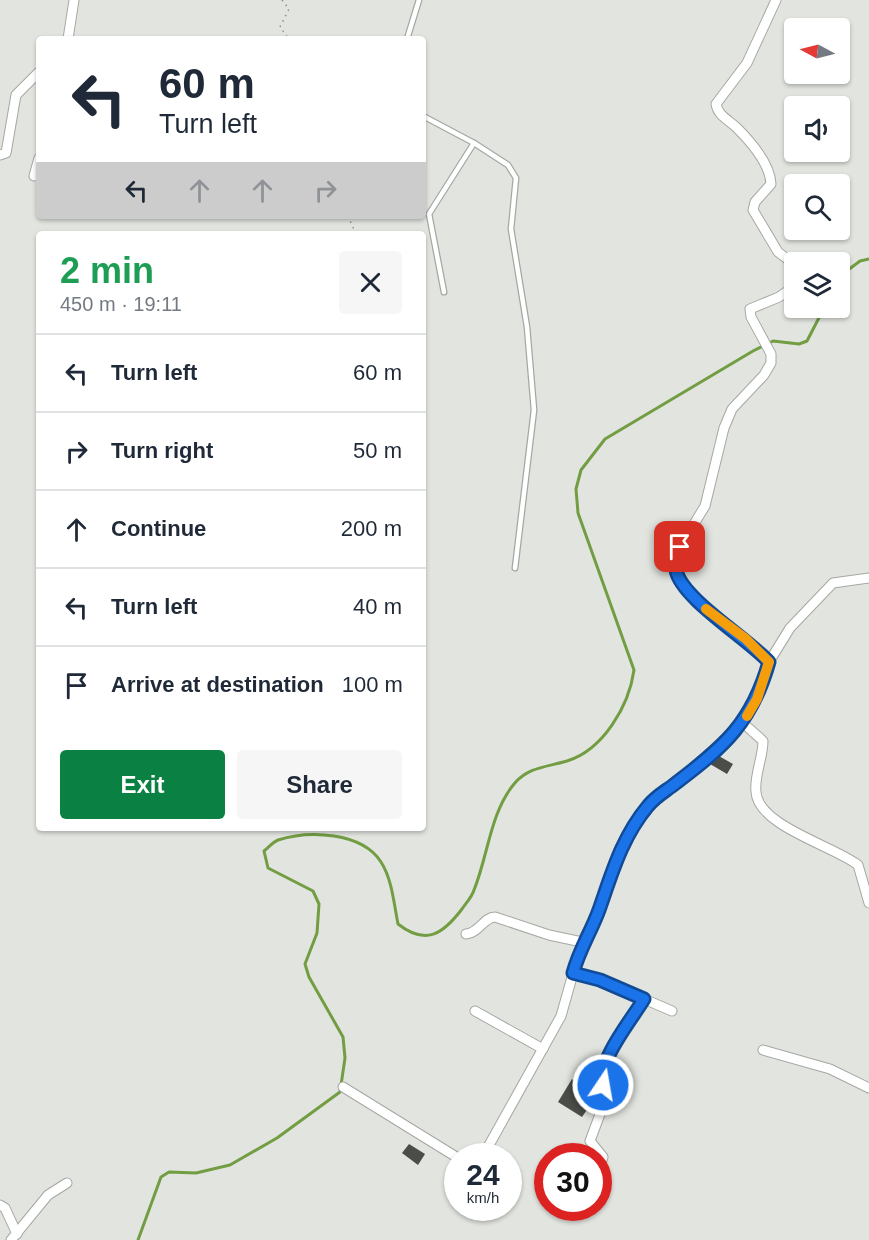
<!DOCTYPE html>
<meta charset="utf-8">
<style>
body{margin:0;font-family:Arial,sans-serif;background:#f6f6f7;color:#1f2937;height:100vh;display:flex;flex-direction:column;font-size:22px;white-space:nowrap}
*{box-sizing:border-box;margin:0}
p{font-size:20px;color:#747a83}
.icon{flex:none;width:33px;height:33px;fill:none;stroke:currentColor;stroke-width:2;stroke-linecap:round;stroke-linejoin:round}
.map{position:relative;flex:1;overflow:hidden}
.drawer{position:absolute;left:36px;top:231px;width:390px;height:600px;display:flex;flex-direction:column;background:#fff;border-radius:6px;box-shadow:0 2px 4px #0004}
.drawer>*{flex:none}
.top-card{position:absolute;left:36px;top:36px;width:390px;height:183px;border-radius:6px;box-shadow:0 2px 4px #0004;background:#fff;color:#1f2937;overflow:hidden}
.needle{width:39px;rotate:277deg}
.buttons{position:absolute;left:784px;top:18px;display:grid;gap:12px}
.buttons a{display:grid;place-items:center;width:66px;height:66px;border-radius:6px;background:#fff;box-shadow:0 2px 4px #0004;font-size:30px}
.speed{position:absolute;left:444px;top:1143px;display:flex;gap:12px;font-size:30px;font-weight:700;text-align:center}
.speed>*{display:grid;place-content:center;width:78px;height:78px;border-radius:50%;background:#fff;box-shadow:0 2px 4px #0004;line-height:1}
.speed small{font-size:15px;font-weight:400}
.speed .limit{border:9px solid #d22;background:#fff;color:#111}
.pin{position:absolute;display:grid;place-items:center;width:51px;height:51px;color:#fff;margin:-26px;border-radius:12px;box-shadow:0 3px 9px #0006}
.me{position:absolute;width:66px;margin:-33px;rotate:12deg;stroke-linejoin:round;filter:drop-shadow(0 0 4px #0008)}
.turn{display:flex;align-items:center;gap:21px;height:126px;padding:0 24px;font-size:27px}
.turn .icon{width:78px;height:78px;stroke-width:2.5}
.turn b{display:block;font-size:42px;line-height:51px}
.lanes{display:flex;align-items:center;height:57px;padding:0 24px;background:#0003;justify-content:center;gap:30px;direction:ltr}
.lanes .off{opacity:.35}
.round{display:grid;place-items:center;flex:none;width:63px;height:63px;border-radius:6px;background:#f6f6f7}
.overview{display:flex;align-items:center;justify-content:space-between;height:102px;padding:0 24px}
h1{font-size:36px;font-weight:700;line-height:45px;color:#1e9e55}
.cta{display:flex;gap:12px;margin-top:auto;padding:12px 24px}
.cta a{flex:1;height:69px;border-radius:6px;background:#0b8043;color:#fff;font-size:24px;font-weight:700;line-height:69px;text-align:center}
.cta a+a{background:#f6f6f7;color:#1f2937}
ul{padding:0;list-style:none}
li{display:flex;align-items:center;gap:18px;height:78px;padding:0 24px;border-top:2px solid #e0e1e3}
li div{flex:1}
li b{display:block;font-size:22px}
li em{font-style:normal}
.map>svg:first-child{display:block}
</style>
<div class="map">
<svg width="869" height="1240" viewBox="0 0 869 1240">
<rect width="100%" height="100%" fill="#e2e5df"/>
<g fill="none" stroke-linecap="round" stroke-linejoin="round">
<g stroke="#729d43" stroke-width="3">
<path d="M840,276l20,-15 9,-2"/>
<path d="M138,1240l23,-63 8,-5 27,1 34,-8 47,-27 63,-46 5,-34 -2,-21 -34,-60 -4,-13 12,-31 2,-29 -6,-13 -45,-23 -4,-17c4,-3 9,-9 14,-11 31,-10 84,-8 103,22 11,17 13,42 17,62 28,22 45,10 64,-15 4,-6 10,-12 12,-19 14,-34 16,-77 40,-106 14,-17 33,-17 53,-23 36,-11 62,-55 67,-91l-56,-157 -2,-24 5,-19 24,-31 148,-88 20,-10 26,3 8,-3 17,-33"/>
</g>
</g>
<g fill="#4a4d48">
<path d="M717,755l16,9 -6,10 -17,-10z"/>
<path d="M572,1079l25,16 -15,22 -24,-15z"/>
<path d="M409,1144l16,10 -7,11 -16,-12z"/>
</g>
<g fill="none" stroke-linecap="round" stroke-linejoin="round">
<defs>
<g id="lane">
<path d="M407,39l12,-39"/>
<path d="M423,116l51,27"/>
<path d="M444,292l-15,-78 45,-71 34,22 8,13 -5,51 16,98 7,83 -19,158"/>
</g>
<g id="street">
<path d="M776,0l-29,63 -31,41c2,12 13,16 21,24 15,15 33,36 34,56l-16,18 -2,8 25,42 17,13"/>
<path d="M68,39l6,-39"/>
<path d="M0,155l6,-2 10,-58 23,-23"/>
<path d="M34,176l5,-18"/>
<path d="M769,662l-38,-35 -35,-26 -17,-21 -3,-10 4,-23 25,-41 19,-78 8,-19 32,-34 7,-12v-9l-20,-37 -1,-8 29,-12 16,-11"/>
<path d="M743,723l20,18c0,17 -9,34 -7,51 2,34 78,54 102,73l11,38"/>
<path d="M466,934c13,-1 18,-17 29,-17l54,18 33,7"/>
<path d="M573,973l27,7 44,19 -32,51 -9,22 3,26 -16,43 13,16 -5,15"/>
<path d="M644,999l28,12"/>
<path d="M475,1011l68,38"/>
<path d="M763,1050l67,19 39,19"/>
<path d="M343,1087l115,71"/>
<path d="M483,1156l78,-140 21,-74 17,-31 17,-52 16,-32 26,-32 18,-12 67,-60 14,-24 12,-37 21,-34 43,-45 36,-5"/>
<path d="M0,1205l5,3 12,26"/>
<path d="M11,1240l37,-45 19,-12"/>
</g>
</defs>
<use href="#lane" stroke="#a5a8a2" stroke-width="7"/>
<use href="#street" stroke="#a5a8a2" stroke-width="11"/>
<g stroke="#8f918c" stroke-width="1.5" stroke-dasharray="1.5 4.5" stroke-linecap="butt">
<path d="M282,0l7,9 -9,18 9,12"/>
<path d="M348,216l8,18"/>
</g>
<use href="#lane" stroke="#fff" stroke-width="4.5"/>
<use href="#street" stroke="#fff" stroke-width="9"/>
</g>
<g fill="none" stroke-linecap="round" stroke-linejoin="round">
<defs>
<path id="route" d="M603,1085c-6,-24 29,-66 41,-86l-44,-19 -27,-7c6,-23 18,-41 26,-63 13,-37 23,-73 49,-104 8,-10 18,-15 28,-23 49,-37 76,-61 93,-121 -22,-24 -88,-64 -93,-92 -1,-7 1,-15 4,-23"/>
</defs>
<use href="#route" stroke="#114b97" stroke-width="15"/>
<use href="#route" stroke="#1a73e8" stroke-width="10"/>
<path stroke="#f59e0b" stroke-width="10" d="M706,609l40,30 23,23 -12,37 -10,17"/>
</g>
</svg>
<div class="buttons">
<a><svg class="needle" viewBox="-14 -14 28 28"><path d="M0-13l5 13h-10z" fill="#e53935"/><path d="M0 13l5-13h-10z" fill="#747a83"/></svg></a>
<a><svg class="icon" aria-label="sound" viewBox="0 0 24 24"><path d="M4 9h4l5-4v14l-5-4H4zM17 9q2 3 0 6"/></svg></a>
<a><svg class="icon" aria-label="search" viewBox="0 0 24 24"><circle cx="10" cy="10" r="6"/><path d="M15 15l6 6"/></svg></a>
<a><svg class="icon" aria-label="layers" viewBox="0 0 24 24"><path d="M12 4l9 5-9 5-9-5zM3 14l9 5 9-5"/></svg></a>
</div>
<div class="speed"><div>24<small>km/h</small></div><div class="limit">30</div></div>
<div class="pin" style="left:680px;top:547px;background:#d93025"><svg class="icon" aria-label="arrive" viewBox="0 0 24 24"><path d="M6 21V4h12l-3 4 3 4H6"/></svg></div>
<svg class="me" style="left:603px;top:1085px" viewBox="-20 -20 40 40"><circle r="17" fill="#1a73e8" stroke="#fff" stroke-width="3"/><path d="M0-11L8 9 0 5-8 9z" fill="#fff"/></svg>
<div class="top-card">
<div class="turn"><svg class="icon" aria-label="left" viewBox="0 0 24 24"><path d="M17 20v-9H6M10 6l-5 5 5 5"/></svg><div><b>60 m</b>Turn left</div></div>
<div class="lanes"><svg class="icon" aria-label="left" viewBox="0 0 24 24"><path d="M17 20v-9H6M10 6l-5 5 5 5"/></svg><svg class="icon off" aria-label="ahead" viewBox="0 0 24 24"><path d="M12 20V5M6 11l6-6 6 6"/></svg><svg class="icon off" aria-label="ahead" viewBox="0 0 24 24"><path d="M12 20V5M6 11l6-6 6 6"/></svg><svg class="icon off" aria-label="right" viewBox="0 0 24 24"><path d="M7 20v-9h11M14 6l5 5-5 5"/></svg></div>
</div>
<section class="drawer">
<div class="overview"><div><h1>2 min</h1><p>450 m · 19:11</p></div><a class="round"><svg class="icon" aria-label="close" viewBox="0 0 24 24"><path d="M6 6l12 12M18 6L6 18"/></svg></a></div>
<ul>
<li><svg class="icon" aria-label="left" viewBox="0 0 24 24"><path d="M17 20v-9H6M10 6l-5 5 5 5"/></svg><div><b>Turn left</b></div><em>60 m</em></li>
<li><svg class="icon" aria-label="right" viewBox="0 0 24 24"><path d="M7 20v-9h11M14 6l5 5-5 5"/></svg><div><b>Turn right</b></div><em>50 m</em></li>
<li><svg class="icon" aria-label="ahead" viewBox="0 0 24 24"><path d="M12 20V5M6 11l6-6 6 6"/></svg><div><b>Continue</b></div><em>200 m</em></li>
<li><svg class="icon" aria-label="left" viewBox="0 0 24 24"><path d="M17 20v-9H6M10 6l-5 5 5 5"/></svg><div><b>Turn left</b></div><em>40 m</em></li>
<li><svg class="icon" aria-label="arrive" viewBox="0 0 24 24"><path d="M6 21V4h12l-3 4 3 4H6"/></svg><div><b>Arrive at destination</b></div><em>100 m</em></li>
</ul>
<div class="cta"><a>Exit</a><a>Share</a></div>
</section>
</div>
